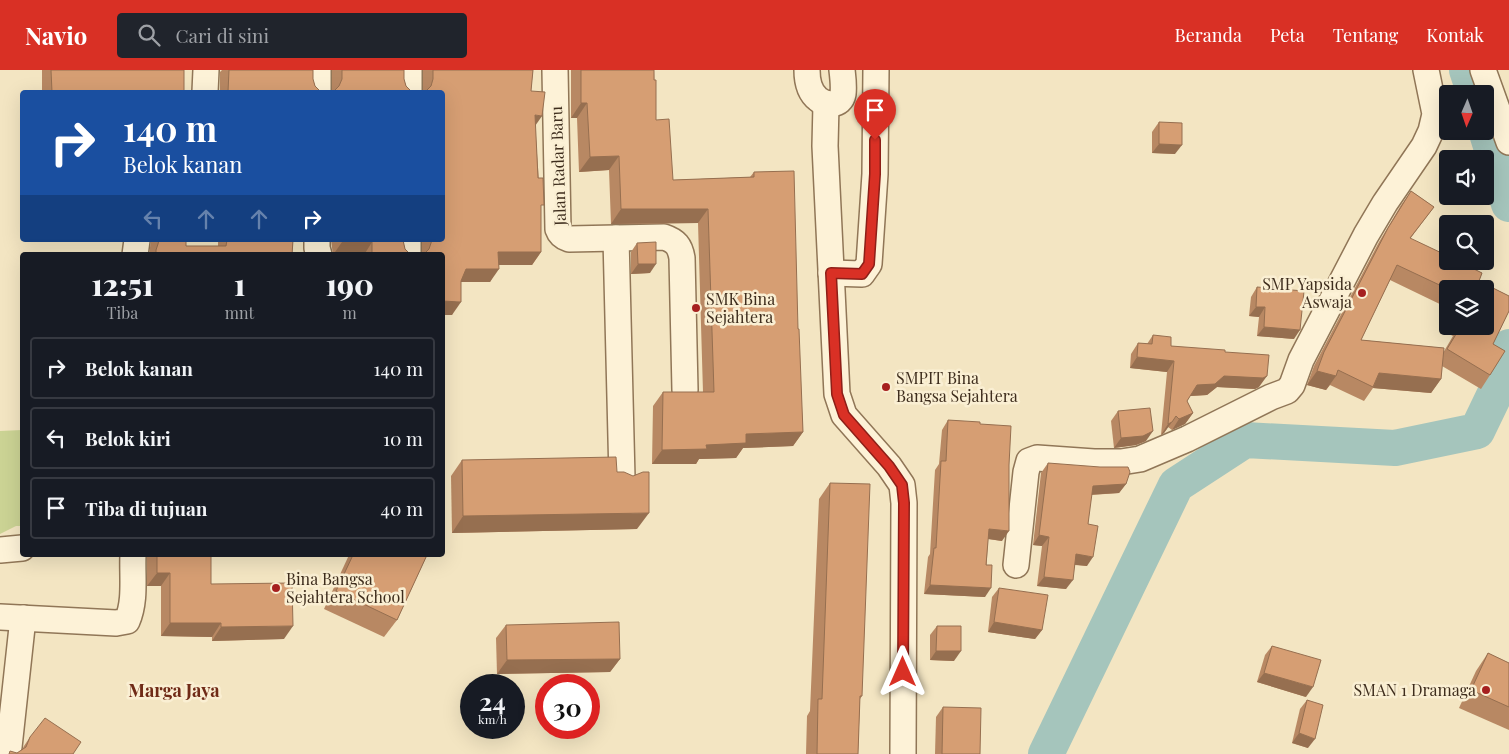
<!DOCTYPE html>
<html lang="id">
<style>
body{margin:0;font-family:"Playfair Display",serif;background:#20242c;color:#f1f3f6;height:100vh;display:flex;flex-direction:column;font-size:19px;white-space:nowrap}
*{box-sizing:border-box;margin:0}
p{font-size:16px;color:#9ea1a6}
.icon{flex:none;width:28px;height:28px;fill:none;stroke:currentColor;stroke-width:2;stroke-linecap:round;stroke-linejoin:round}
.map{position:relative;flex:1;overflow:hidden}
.panel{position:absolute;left:20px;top:182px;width:425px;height:305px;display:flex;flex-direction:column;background:#171b24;border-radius:5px;box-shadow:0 5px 20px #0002}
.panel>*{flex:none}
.top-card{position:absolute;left:20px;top:20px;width:425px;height:152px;border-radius:5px;box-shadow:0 5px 20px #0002;background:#1a4fa0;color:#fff;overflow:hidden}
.needle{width:32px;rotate:182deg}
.fabs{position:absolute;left:1439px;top:15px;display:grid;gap:10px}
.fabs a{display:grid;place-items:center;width:55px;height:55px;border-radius:5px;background:#171b24;box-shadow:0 5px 20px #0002;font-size:25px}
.speed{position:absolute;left:460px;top:604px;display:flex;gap:10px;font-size:25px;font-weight:700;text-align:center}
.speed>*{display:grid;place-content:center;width:65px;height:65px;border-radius:50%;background:#171b24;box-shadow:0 5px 20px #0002;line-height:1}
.speed small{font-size:12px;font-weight:400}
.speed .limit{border:8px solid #d22;background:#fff;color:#111}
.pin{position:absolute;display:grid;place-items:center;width:42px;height:42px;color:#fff;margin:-51px -21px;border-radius:50% 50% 50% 0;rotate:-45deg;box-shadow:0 0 5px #0007}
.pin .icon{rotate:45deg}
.me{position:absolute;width:55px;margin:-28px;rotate:0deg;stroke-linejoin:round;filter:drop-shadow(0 0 4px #0008)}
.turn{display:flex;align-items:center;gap:18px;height:105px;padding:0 20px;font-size:22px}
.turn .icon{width:65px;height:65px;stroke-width:2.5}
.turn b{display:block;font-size:35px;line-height:42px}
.lanes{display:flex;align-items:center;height:48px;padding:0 20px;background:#0003;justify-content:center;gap:25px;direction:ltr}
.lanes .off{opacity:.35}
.eta{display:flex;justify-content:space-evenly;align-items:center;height:85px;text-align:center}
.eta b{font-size:30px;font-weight:800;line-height:35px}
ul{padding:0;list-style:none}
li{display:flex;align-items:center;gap:15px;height:62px;margin:0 10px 8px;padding:0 10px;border:2px solid #363941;border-radius:5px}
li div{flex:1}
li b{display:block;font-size:19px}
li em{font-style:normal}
header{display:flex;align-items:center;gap:30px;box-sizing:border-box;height:70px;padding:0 25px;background:#d93025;color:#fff}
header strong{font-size:24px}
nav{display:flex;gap:28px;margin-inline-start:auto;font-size:18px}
.search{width:350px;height:45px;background:#20242c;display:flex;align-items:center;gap:12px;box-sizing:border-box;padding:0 18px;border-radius:5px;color:#9ea1a6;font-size:19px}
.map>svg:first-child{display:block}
</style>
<header>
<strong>Navio</strong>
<div class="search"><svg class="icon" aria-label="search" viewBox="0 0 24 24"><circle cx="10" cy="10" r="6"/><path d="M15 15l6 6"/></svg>Cari di sini</div>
<nav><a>Beranda</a><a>Peta</a><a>Tentang</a><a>Kontak</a></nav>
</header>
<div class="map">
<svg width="1509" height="684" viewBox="0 0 1509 684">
<rect width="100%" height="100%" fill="#f3e5c2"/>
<path fill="#cbd394" d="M22,360v96h-6l-16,8v-103z"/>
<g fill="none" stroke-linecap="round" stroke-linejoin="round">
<g stroke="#a5c5bc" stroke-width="36">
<path d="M1467,0l8,24"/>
<path d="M1485,57l24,77"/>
<path d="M1046,684l130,-269 69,-45 150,8 82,-17 24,-50 8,-34"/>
</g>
<defs>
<g id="minor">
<path d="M555,0l3,159c2,6 5,8 11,10l95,-2c12,4 16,9 18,21l3,132"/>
<path d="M807,0c0,11 2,22 11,29 8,7 23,7 25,-5 1,-8 0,-16 -1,-24"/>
<path d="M1483,0l26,72"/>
<path d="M205,22l1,-22"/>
<path d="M318,22v-22"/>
<path d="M409,22v-22"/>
<path d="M826,34l-1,42 12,248 7,21 45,51 13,19 2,18 -1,251"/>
<path d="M616,168l6,240"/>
<path d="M317,170v8l2,7"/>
<path d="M135,185l2,-15"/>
<path d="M408,185v-15"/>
<path d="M831,203l31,1 7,-10 6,-90 1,-104"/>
<path d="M0,480l22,-2"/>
<path d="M1016,495l10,-93 3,-11 8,-3 57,4h27l19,-3 47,-20 84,-42 16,-6 5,-6 9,-25 65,-125 19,-32 39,-57 7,-15 4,-17 -9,-44"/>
<path d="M0,547l116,6 11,-2c9,-20 5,-45 6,-66"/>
<path d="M9,677l14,-129"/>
</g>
</defs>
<use href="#minor" stroke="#907657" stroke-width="28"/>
<use href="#minor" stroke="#fdf2d7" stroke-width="25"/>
</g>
<g fill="#b88863" fill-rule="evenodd">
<rect x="42" y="0" width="142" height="22"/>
<path d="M222,0h91v9l2,7 5,5 5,1h-105v-20z"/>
<path d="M332,0h72v9l2,7 5,5 -79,1z"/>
<path d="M423,0h110l-2,21 4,34 6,85v42l-9,13h-33l-9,17h-29l-9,33 -30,-60v-15h20l-19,-148z"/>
<path d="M571,0h83l2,50 17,60 77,-3 4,-5 44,157 5,103 -10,14 -50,2 -7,10 -37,1 -3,5h-44l1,-58 10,-14h40l-5,-169 -87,1 -2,-54 -30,2 -2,-54h-6z"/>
<path d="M1159,52l16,32 -23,-1v-21z"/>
<path d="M1411,121l23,16 -24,32 38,17v5h10l24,12 -3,8 30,15v15l-16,33 12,7 -15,24 -9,14 -39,-23 -1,13 -10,14 -58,-5 -9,13 -34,-16 -4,5 -19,-5 7,-19 65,-124 22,-37zM1390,210l58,28v-19h37v37h-32l-4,8 4,2 -10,17 1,-5 -83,-8z"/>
<path d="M151,170h35v6h32v-6h75l-1,15h-143z"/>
<path d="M331,170h72l2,9 5,5 3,1h-80z"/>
<path d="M637,173l13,30 -19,1v-22z"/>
<path d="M1257,217l37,52 -37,-3 2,-19 -10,-1 2,-19z"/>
<path d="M1153,265l18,11 54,6 34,35 -4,2 -38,-2 -10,8 -17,1 -3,5 6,12 -8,11 -13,6 -4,-3 -4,6 -3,2 6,-63 -37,-4 1,-14 7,-11 9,1z"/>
<path d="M1118,341l28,30 -10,4 -22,3 -3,-27z"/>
<path d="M948,350l32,4 22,117 -14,-2 -3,58 -61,-3 4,-37 2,-3 5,-84 4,-6 3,-34z"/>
<path d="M462,390l155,12 20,57 -185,4 -1,-57z"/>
<path d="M1048,393l78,21 -7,9 -28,2 -3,29 -1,42 -12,-1 -9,24 -29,-3 5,-40 -9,-1 8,-72z"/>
<path d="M830,413l32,213 -2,3 -2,55h-52l1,-38 3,-5 9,-212z"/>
<path d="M147,485h64v29l73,55 -72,2v-4l-51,-1v-50h-14z"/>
<path d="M349,485h78l-30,65 -13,17 -60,-28z"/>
<path d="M999,518l43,42 -7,9 -47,-7 4,-35z"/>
<path d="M506,555l114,34 -10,13 -113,2 -1,-36z"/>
<path d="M937,556l17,35 -24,-1v-25z"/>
<path d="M1272,576l34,51 -49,-15 8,-27z"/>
<path d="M1488,583l21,10v67l-50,-22 17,-37z"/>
<path d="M1307,630l1,48 -16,-5 8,-34z"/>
<path d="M943,637l37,47h-45l1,-37z"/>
<path d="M30,667l43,17 -56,-1 5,-3 2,-4z"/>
</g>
<g fill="#966f50">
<path d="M581,33h6l-10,15h-6z"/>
<path d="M535,45l7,1 -9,13z"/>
<path d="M1159,74l23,1 -7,9 -23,-1z"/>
<path d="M619,86l-10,14 -30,2 11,-15z"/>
<path d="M621,139h87l-10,14 -87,1z"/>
<path d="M342,172h30l-8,13h-31z"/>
<path d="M498,182h43l-9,13h-43z"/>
<path d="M638,194h18l-6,9 -19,1z"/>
<path d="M466,199h33l-9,13h-34z"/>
<path d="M442,231l19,1 -9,13h-10z"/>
<path d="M1256,237h9l-6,10 -10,-1z"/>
<path d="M1264,257l36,3 -6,9 -37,-3z"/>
<path d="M1137,287l37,4 -7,11 -37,-4z"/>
<path d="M1317,301l19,5 -10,14 -19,-5z"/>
<path d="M1379,303l62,6 -10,14 -58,-5z"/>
<path d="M1224,306h43l-8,11 -4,2 -38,-2 -10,8 -17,1 7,-11z"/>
<path d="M1193,343l-8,11 -13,6 7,-11z"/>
<path d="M1172,352l-8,11 -3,2 7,-11z"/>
<path d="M1153,361l-7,10 -10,4 -22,3 7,-10z"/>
<path d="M803,362l-10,14 -50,2 -7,10 -37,1 -3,5h-44l10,-14 44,-5 40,-11z"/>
<path d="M1126,414l-7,9 -33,2 7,-9z"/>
<path d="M649,443l-12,16 -185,4 11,-17z"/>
<path d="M989,459l20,2 -7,10 -20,-3z"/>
<path d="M1039,465l10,2 -7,9 -9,-1z"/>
<path d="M1076,484l17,3 -6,9 -18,-2z"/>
<path d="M157,503h13l-9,13h-14z"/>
<path d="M1044,507l29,3 -7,9 -29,-3z"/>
<path d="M930,515l61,3 -6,9 -61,-3z"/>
<path d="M994,552l48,8 -7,9 -47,-7z"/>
<path d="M170,553h51l-9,14 -51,-1z"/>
<path d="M293,556l-9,13 -72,2 9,-14z"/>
<path d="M936,581h25l-7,10 -24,-1z"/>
<path d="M620,589l-10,13 -113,2 10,-14z"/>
<path d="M1264,603l49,14 -7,10 -49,-15z"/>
<path d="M1299,663l16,6 -7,9 -16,-5z"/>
</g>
<g fill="#d69e73" stroke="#966f50">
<path d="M51,0h133v22h-132z"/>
<path d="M229,0h84v9l2,7 5,5 5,1h-97z"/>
<path d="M342,0h62v9l2,7 5,5 5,1h-86l4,-1 5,-5 3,-7z"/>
<path d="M433,0h100l-2,21 14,1 -3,24 -7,-1 3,63h5l1,27h-3v47h-43l1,17h-33l-5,12v21l-19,-1v-46h-20l2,-1 5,-5 3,-9h10v-148h-21l5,-1 5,-5 2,-7z"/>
<path d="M581,0h73v10h2v40l13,-1 4,61 81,-3v-5l40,-1 4,158h1l4,103 -57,2v9l-40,2 1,4 -45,1 1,-58h51l-6,-183h-87l-2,-53 -29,1 -3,-54h-6z"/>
<path d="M1159,52l23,1v22l-23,-1z"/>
<path d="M1411,121l23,16 -24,31 38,18v5h10l24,12 -3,8 30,15v15l-16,33 12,7 -15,24 -43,-26 14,-23h24v-37h-37l-51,-24 -36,75 83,8 -3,31 -62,-6 -6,14 -35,-17 -2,6 -19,-5 7,-19 64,-124z"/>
<path d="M159,170h27v6h40l1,-6h66l-1,15h-136v-5l2,-6z"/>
<path d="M342,170h61l2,9 5,5 3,1h-41v-13h-30z"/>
<path d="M656,172v22h-18l-1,-21z"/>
<path d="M1257,217l47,4 -4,39 -36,-3 1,-20h-9z"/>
<path d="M1153,265l18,2v9l54,4v2l44,3 -2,21 -4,2 -39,-2 -9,8 -18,1 -10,16 6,12 -14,6 -3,-3 -4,6 -4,2 6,-63 -37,-4 1,-14 14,1z"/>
<path d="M1150,338l3,23 -10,5 -22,2 -3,-27z"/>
<path d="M948,350l32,2v2l31,2 -2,39v66l-20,-2 -3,36h6l-1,23 -61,-3 4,-37h2l5,-87h5z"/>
<path d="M616,387l1,15h7l9,4 10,-4h6v41l-186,3 -1,-56z"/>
<path d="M1048,393l52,4h28l2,5 -4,12 -33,2 -5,38 10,2 -5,31 -17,-3 -3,26 -29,-3 5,-40 -10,-2z"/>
<path d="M830,413l40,1 -8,212h-2l-2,58h-41l1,-55h4z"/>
<path d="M157,485h54v29l81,-1 1,43 -72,1v-4h-51v-50h-13z"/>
<path d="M353,485h74l-30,65 -61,-29z"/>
<path d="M999,518l49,7 -6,35 -48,-8z"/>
<path d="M619,552l1,37 -113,1 -1,-35z"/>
<path d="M937,556h24v25h-25z"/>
<path d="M1272,576l49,14 -8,27 -49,-14z"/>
<path d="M1488,583l21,10v44l-38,-17z"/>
<path d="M1307,630l16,5 -8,34 -16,-6z"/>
<path d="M943,637l38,1 -1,46h-38z"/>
<path d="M45,648l36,24 -8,12h-64l1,-3 7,2 9,-6 4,-10z"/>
</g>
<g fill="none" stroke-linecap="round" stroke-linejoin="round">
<defs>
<path id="route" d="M875,70v34l-6,90 -7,10 -31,-1 6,121 7,21 45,51 13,19 2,18 -1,169"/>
</defs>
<use href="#route" stroke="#8d1f18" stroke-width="12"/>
<use href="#route" stroke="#d93025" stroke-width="9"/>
</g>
<g fill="#a6201f" stroke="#faefd3" stroke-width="2">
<circle cx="1362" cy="223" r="5"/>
<circle cx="696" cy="238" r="5"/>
<circle cx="886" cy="317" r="5"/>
<circle cx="276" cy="518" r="5"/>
<circle cx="1486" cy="620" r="5"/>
</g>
<g text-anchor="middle" stroke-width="5" stroke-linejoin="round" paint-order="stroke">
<g font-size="16" fill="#3e2d1d" stroke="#faefd3">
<text transform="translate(558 96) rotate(-92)" y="6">Jalan Radar Baru</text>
</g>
<g font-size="16" fill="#3e2d1d" stroke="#faefd3" text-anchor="start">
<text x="1352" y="220" text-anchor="end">SMP Yapsida<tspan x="1352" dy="18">Aswaja</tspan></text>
<text x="706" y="235">SMK Bina<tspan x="706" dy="18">Sejahtera</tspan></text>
<text x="896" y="314">SMPIT Bina<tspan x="896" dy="18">Bangsa Sejahtera</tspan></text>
<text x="286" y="515">Bina Bangsa<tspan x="286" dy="18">Sejahtera School</tspan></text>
<text x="1476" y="626" text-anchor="end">SMAN 1 Dramaga</text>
</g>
<g font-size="18" font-weight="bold" fill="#702b17" stroke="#faefd3">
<text x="174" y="627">Marga Jaya</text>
</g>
</g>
</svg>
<div class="fabs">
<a><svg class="needle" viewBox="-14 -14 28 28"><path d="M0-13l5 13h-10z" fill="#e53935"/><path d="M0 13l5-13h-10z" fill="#9ea1a6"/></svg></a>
<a><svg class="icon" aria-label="sound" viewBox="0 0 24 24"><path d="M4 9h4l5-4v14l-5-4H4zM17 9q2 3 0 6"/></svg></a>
<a><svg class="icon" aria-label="search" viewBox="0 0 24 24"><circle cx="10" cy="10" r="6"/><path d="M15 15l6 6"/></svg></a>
<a><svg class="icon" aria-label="layers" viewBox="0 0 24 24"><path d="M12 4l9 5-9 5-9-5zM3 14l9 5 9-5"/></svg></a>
</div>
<div class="speed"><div>24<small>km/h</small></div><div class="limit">30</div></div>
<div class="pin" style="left:875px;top:70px;background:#d93025"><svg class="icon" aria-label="arrive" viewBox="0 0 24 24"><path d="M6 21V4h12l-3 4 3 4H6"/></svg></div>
<svg class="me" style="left:903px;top:602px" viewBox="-20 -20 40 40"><path d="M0-17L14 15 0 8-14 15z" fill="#d93025" stroke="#fff" stroke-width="4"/></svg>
<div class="top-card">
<div class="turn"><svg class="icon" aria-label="right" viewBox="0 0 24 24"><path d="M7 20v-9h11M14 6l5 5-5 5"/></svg><div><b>140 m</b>Belok kanan</div></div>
<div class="lanes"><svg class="icon off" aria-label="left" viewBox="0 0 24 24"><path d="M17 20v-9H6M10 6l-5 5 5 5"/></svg><svg class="icon off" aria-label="ahead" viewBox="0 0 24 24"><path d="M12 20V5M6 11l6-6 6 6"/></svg><svg class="icon off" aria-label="ahead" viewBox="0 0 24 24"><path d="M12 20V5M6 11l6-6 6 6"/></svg><svg class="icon" aria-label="right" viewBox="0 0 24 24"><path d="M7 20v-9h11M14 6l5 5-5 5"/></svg></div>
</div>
<section class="panel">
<div class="eta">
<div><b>12:51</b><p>Tiba</p></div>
<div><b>1</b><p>mnt</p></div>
<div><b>190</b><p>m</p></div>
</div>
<ul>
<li><svg class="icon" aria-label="right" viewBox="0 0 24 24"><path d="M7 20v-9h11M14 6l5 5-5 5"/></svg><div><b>Belok kanan</b></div><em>140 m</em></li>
<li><svg class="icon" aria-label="left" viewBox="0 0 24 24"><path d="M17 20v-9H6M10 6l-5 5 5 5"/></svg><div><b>Belok kiri</b></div><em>10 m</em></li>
<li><svg class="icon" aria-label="arrive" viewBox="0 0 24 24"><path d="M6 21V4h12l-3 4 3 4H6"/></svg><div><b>Tiba di tujuan</b></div><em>40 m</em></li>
</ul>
</section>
</div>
